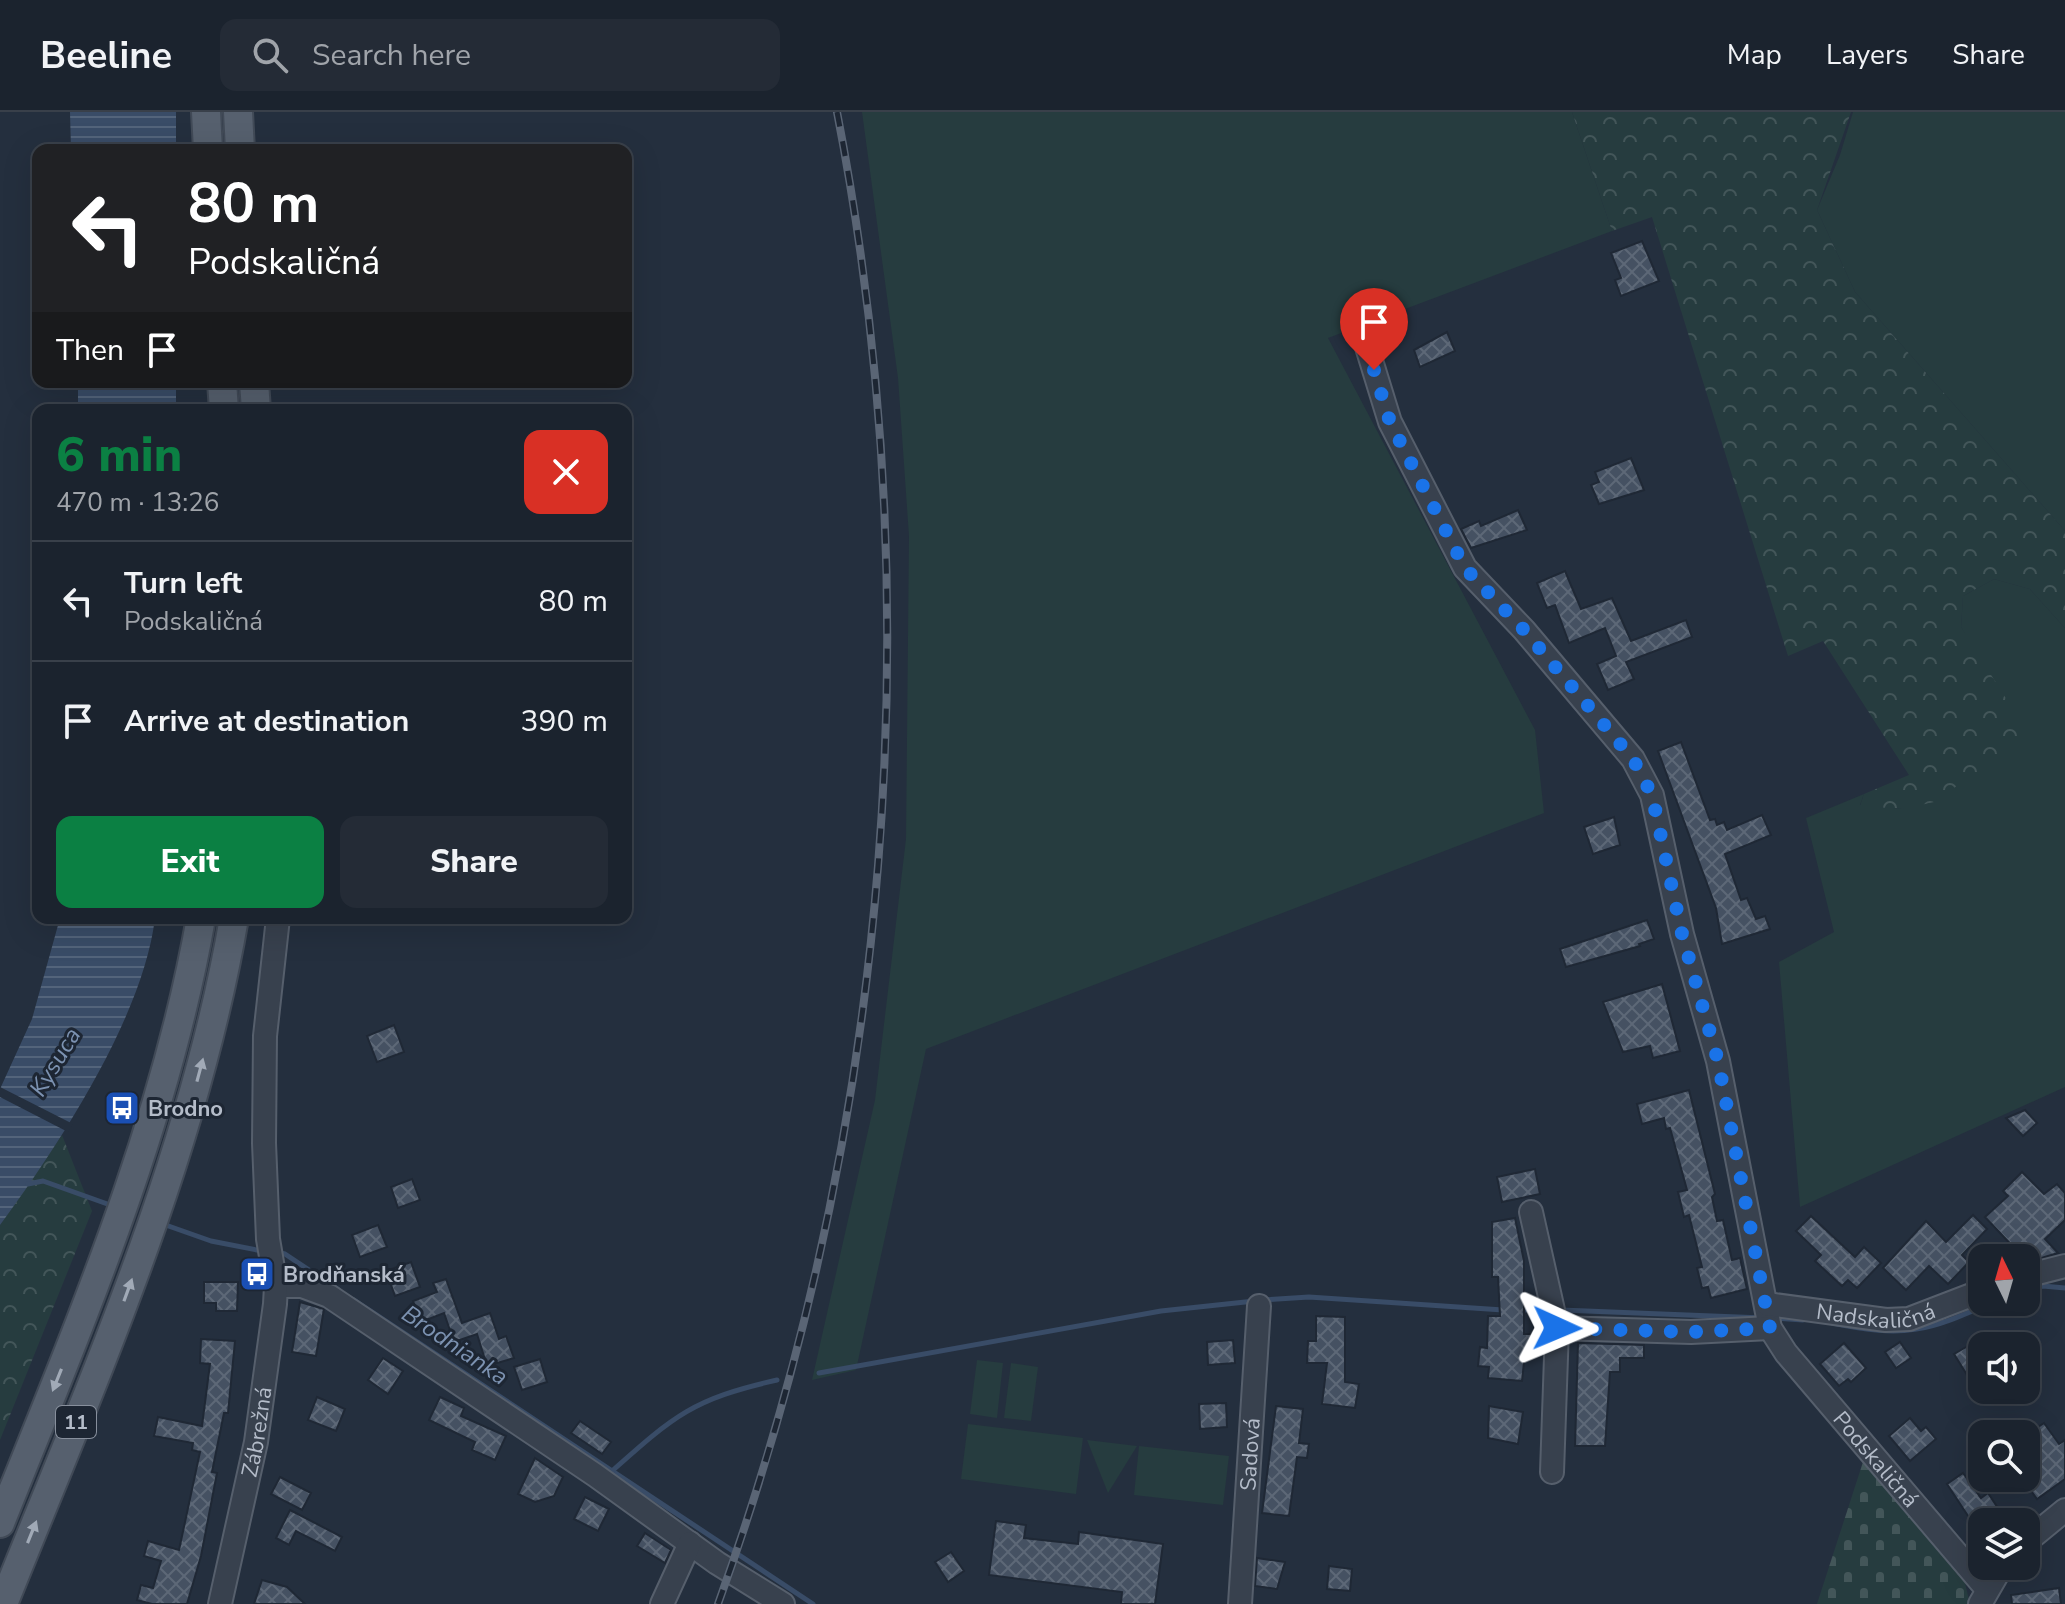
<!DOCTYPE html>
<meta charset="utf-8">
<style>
body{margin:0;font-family:"Nunito Sans",sans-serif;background:#242b36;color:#f1f3f6;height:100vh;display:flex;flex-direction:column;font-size:30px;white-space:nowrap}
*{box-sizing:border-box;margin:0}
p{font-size:26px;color:#a0a4aa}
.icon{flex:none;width:44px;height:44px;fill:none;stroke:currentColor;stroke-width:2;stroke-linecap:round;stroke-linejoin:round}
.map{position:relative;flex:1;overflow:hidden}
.side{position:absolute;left:32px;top:292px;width:600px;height:520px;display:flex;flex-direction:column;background:#1b232e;border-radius:16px;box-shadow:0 8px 32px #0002,0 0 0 2px #39404a}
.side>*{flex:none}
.top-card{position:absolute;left:32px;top:32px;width:600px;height:244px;border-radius:16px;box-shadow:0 8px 32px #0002,0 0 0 2px #39404a;background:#202124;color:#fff;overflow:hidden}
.needle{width:52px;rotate:355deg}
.buttons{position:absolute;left:1968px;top:1132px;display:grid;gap:16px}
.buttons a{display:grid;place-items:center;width:72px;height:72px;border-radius:16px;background:#1b232e;box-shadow:0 8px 32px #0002,0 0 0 2px #39404a;font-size:40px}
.pin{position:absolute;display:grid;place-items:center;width:68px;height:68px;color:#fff;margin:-82px -34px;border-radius:50% 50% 50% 0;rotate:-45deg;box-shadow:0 0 8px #0007}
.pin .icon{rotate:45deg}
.me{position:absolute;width:88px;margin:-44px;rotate:91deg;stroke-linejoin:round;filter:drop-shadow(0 0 6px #0008)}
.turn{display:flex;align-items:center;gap:28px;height:168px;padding:0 24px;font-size:36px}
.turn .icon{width:104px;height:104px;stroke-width:2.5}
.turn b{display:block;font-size:56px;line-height:68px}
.then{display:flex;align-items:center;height:76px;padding:0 24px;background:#0003;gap:16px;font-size:30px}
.round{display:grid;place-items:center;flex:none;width:84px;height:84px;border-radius:16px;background:#242b36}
.headline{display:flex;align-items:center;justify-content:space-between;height:136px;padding:0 24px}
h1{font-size:48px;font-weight:800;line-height:60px;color:#0b8043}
.primary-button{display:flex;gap:16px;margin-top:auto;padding:16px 24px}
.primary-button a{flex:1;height:92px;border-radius:16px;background:#0b8043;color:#fff;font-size:32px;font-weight:800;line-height:92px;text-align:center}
.primary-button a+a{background:#242b36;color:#f1f3f6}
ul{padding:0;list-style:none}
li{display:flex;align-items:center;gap:24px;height:120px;padding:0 24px;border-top:2px solid #39404a}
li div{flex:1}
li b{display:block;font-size:30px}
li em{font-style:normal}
header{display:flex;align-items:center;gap:48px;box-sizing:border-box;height:112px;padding:0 40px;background:#1b232e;border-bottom:2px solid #39404a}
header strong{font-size:38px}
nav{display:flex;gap:44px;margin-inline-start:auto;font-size:28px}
.search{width:560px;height:72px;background:#242b36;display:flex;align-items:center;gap:20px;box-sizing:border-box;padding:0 28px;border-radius:16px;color:#a0a4aa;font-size:30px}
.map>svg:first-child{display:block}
</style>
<header>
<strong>Beeline</strong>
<div class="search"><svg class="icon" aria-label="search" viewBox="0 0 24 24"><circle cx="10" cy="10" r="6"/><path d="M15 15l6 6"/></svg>Search here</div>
<nav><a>Map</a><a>Layers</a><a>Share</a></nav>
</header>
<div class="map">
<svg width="2065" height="1492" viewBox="0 0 2065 1492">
<defs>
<pattern id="forest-crowns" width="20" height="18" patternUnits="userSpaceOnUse" patternTransform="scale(2)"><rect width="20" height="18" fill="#263c3f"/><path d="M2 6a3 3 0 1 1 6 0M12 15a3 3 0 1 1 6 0" fill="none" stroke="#435659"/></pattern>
<pattern id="cemetery-stones" width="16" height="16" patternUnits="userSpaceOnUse" patternTransform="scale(2)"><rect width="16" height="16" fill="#263c3f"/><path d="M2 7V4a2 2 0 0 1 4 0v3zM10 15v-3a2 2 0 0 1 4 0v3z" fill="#435659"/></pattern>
<pattern id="water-rules" width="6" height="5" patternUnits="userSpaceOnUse" patternTransform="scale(2)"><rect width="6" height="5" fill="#394c67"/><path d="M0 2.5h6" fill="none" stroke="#53647b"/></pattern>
<pattern id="building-cross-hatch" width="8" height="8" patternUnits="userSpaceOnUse" patternTransform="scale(2)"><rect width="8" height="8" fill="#455162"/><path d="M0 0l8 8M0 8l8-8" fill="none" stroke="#5d6877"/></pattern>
</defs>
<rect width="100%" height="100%" fill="#242f3e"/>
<g fill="#263c3f">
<path d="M862,0h710l40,119 -284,107 207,392 9,83 -618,236 -70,321 -44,10 63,-280 31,-261 3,-303 -11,-158z"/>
<path d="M1853,0h212v419l-210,-239 -38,-82 23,-55z"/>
<path d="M1994,467l36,10 35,39v459l-265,120 -21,-245 55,-30 -28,-114 58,-24 -4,11 43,4 84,-135 -26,-47 2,-31z"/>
<path d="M977,1248l26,3 -6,55 -27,-4z"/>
<path d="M1011,1251l27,4 -7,54 -27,-3z"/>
<path d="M968,1312l115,14 -7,56 -115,-15z"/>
<path d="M1087,1328l50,6 -29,47z"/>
<path d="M1139,1334l90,10 -6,49 -89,-10z"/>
</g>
<g fill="url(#forest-crowns)">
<path d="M1572,0h279l-34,98 38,82 210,239v97l-35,-39 -36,-10 -31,17 -2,31 61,97 -8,22 -80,56 -31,7 -43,-3 4,-12 45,-19 -86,-134 -35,15 -136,-439 -40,14z"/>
<path d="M62,1023l30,76 -92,229v-215z"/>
</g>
<path fill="url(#cemetery-stones)" d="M1863,1350l100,113 7,29h-153z"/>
<g fill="url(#water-rules)">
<path d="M70,0h106v38h-105z"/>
<rect x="78" y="270" width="98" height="28"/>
<path d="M60,806h95c-12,99 -96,227 -155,307v-136l32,-70z"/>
</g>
<path fill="#242f3e" d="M0,975l73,37 -5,8 -68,-35z"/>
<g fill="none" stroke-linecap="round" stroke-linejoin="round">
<g stroke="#394c67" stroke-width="5">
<path d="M28,1072l15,-3 70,25"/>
<path d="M160,1111l51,18 51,10"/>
<path d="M276,1140l9,2 54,36"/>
<path d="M2026,1178l17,-4 22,2"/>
<path d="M354,1188l459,304"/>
<path d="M1521,1198h26"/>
<path d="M1561,1198l202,8"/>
<path d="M1773,1206l30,2"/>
<path d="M1832,1211c73,15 94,9 161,-21"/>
<path d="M819,1261l342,-62 103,-11 45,-3 194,13"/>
<path d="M612,1359c63,-56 81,-72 165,-91"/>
</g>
</g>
<g fill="url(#building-cross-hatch)" stroke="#1f2835" stroke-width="2">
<path d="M1642,129l17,40 -38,15 -6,-16 6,-2 -10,-25z"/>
<path d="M1447,220l8,19 -35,16 -6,-17z"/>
<path d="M1631,346l13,32 -45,14 -8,-19 8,-3 -4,-10z"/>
<path d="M1518,398l9,20 -56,18 -10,-19 18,-8 2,5z"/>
<path d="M1565,459l16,38 31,-11 19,43 55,-21 6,17 -66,25 8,17 -26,11 -11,-26 19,-8 -11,-28 -36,15 -14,-38 -8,3 -10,-25z"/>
<path d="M1681,630l29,78 5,-1 2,6 7,-3 3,8 35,-15 9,20 -46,19 16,46 6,-2 9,21 9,-3 5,13 -48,15 -6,-36 -58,-157z"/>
<path d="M1614,705l6,28 -27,9 -9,-27z"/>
<path d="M1647,808l7,19 -15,5 1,2 -74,21 -6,-18z"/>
<path d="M1662,872l18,67 -27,7 -3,-12 -27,6 -20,-50z"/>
<path d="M394,913l10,27 -27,10 -10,-26z"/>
<path d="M1689,978l26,104 -3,3 5,24 6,-1 9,40 8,-2 7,31 -36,9 -3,-11 -6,1 -5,-20 5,-1 -13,-52 -5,2 -6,-25 9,-2 -17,-62 -4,1 -2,-11 -22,6 -5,-20z"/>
<path d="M2025,998l12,13 -14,13 -17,-18z"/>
<path d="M1535,1057l5,25 -38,8 -5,-25z"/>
<path d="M2022,1060l22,22 13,-10 8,9v27l-20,19 13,14 -20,6 -11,-12 -7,7 -35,-37 23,-21 -5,-5z"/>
<path d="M412,1067l8,21 -22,8 -7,-21z"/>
<path d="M1973,1103l14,14 -25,26 7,7 -21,22 -19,-18 -23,24 -23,-22 43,-47 20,21z"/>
<path d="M1811,1104l44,41 9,-10 17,16 -24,25 -9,-8 -6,6 -27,-25 6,-6 -25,-24z"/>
<path d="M1515,1106l9,43v73h19l-1,19h-17l-3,28 -34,-3 1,-11 -11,-1 2,-19 7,1 1,-32h12l-2,-39h-6v-55z"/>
<path d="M378,1113l9,22 -27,10 -8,-22z"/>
<path d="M411,1150l9,25 -25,9 -9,-25z"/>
<path d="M446,1167l16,44 28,-10 9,26 7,-3 8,22 -27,8 -10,-32 -23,8 -10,-29 -23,9 -8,-21 24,-9 -4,-9z"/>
<path d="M204,1170h34l-1,29h-21v-8h-12z"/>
<path d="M300,1190l24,7 -8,47 -24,-4z"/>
<path d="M1316,1204l29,1v65l14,2 -4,24 -33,-4 5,-41h-20l1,-22h8z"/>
<path d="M1982,1226v39l-10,6 -18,-29z"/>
<path d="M201,1227l34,2 -7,72h-4l-12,59 5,1 -16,83 -14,48h-35l-15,-4 4,-15 12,3 8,-27 -17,-5 4,-15 31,9 21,-98 -8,-2 1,-7 -39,-7 4,-19 44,9 8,-62 -10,-1z"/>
<path d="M1233,1228l2,23 -27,2 -1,-23z"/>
<path d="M1900,1230l11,16 -15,10 -11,-16z"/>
<path d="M1578,1231l66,2v13h-24v14h-10l-5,74h-30z"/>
<path d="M1844,1231l22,25 -15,14 -3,-3 -9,7 -19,-22z"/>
<path d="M383,1246l20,13 -15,23 -20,-14z"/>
<path d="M540,1247l7,23 -25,8 -8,-23z"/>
<path d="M317,1285l28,12 -9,22 -28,-11z"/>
<path d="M440,1285l24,11 -3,8 45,20 -11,24 -23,-10 3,-8 -46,-22z"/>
<path d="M1226,1291l1,24 -27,2 -1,-25z"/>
<path d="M1276,1294l27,3 -4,34 10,1 -2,14 -10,-1 -8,59 -27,-3z"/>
<path d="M1489,1294l34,6 -5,32 -30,-6z"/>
<path d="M1910,1306l11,13 5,-4 10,12 -26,22 -21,-25z"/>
<path d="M580,1309l31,21 -9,12 -31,-21z"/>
<path d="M2044,1311l15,21 6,-4v39l-28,20 -11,-15v-17l6,-4 -6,-9v-19z"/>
<path d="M535,1346l28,19 -9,19 -19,6 -17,-8z"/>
<path d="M1963,1361l18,25 7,-5 19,29h-35l-25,-38z"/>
<path d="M280,1365l31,16 -9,17 -31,-16z"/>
<path d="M585,1385l24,12 -11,22 -24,-12z"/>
<path d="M290,1398l52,27 -7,14 -39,-20 -7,14 -13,-7z"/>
<path d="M996,1409l30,4 -2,13 54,6 1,-12 84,12 -8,60h-34l1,-12 -133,-17z"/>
<path d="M645,1421l26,17 -6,13 -28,-17z"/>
<path d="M951,1440l13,19 -16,11 -13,-20z"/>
<path d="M1257,1446l28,4 -8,27 -22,-3z"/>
<path d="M1329,1454l23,3 -2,22 -23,-2z"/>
<path d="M262,1468l25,7 18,17h-51z"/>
<path d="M2059,1476l2,16h-49l-1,-9z"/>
</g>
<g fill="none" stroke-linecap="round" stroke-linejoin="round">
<defs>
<g id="minor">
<path id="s1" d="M1366,232l24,78 75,146 59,62 109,129 19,36 30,139 36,127 52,267 16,25 200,235"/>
<path d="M1531,1100l26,116 -5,144"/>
<path d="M2026,1164l39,-10"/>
<path d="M276,1174h26l27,10 266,179 122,88 66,41"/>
<path id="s2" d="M1767,1192l119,16 23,-1 73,-28"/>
<path d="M1557,1216l134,4 79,-4"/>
<path d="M2026,1430l39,-32"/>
<path id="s3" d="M220,1492l36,-162 19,-138 1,-18 -8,-47 -4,-96 1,-107 13,-118"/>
<path d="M662,1492l28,-61"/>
<path id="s4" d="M1240,1492l19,-298"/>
<path d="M1980,1492l22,-38"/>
</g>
<g id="major">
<path d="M206,0l2,38"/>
<path d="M238,0l2,38"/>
<path d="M222,270l2,28"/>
<path d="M254,270l2,28"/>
<path d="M0,1411c79,-198 164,-394 201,-605"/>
<path d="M3,1492c90,-224 190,-447 231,-686"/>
</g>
</defs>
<use href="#minor" stroke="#565f6c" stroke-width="26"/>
<use href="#major" stroke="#414a57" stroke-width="32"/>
<use href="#minor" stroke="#38414e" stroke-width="22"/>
<use href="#major" stroke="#56606e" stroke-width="28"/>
<defs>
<path id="rail" d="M718,1492c172,-475 215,-996 119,-1492"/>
</defs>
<use href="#rail" stroke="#5a6575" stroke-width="8"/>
<use href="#rail" stroke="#1d2633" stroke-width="5" stroke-dasharray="15" stroke-linecap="butt"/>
</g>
<defs><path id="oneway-solid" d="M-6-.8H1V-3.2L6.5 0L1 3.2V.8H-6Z" transform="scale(2)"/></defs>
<g fill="#a1aab7">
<use href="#oneway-solid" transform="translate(200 958) rotate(-75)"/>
<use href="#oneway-solid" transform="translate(128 1178) rotate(-70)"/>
<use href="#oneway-solid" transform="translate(57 1268) rotate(112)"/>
<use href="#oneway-solid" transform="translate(32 1420) rotate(-68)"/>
</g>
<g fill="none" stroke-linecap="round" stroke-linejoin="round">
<path stroke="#1a73e8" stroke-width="14" stroke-dasharray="0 25.2" d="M1374,258l16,52 75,146 59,62 109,129 19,36 30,139 36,127 52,267 -79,4 -134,-4"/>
</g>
<defs>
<symbol id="bus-square" viewBox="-11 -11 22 22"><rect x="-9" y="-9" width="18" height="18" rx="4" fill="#1a4fb4" stroke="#1d2633"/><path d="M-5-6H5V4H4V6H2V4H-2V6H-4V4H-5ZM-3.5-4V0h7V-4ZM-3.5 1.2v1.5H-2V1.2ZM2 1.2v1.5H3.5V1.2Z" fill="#fff"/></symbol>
</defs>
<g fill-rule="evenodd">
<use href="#bus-square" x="102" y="976" width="40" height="40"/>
<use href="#bus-square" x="237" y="1142" width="40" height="40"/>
</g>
<g text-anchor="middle" stroke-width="6" stroke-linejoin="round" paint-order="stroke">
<rect fill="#1d2633" stroke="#878f9c" stroke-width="2" x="56" y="1294" width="40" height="32" rx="6"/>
<g font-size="20" font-weight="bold" fill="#b4bcc9">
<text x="76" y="1317">11</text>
</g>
<g font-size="22" font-weight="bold" fill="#b4bcc9" stroke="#1d2633" text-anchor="start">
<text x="148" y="1004">Brodno</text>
<text x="283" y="1170">Brodňanská</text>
</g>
<g font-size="22" fill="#b4bcc9" stroke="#1d2633">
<text dy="8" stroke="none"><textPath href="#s2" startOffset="110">Nadskaličná</textPath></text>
<text dy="8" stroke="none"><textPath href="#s3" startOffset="176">Zábrežná</textPath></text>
<text dy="8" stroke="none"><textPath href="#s4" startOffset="150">Sadová</textPath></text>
<text dy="8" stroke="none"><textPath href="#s1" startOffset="1256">Podskaličná</textPath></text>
</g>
<g font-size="24" font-style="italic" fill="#7c92b1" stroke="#1d2633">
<text transform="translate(55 950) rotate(-59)" y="8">Kysuca</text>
<text transform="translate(455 1233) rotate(34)" y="8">Brodnianka</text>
</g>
</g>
</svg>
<div class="buttons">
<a><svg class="needle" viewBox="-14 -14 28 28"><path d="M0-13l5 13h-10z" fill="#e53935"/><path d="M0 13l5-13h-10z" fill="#a0a4aa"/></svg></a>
<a><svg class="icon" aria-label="sound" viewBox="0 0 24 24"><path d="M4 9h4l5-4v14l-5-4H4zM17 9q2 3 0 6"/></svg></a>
<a><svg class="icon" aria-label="search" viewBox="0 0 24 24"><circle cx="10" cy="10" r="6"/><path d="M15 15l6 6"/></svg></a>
<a><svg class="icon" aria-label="layers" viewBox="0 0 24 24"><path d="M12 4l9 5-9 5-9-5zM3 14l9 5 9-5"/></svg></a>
</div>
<div class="pin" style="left:1374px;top:258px;background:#d93025"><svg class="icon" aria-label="arrive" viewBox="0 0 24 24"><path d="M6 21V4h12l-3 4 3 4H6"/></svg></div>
<svg class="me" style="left:1557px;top:1216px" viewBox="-20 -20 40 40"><path d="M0-17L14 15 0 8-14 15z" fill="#1a73e8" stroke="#fff" stroke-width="4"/></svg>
<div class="top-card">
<div class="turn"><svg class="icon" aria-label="left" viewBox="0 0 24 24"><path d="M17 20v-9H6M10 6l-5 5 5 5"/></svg><div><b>80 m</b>Podskaličná</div></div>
<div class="then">Then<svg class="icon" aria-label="arrive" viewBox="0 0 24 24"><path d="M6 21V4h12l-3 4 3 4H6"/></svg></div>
</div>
<section class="side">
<div class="headline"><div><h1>6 min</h1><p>470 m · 13:26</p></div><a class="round" style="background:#d93025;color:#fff"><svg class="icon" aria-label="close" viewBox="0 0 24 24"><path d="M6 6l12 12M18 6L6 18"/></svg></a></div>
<ul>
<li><svg class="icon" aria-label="left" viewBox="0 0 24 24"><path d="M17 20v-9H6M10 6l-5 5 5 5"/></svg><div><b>Turn left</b><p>Podskaličná</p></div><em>80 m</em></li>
<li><svg class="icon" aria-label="arrive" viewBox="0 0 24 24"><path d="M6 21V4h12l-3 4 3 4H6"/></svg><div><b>Arrive at destination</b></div><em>390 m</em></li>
</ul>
<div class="primary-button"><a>Exit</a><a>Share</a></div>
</section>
</div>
